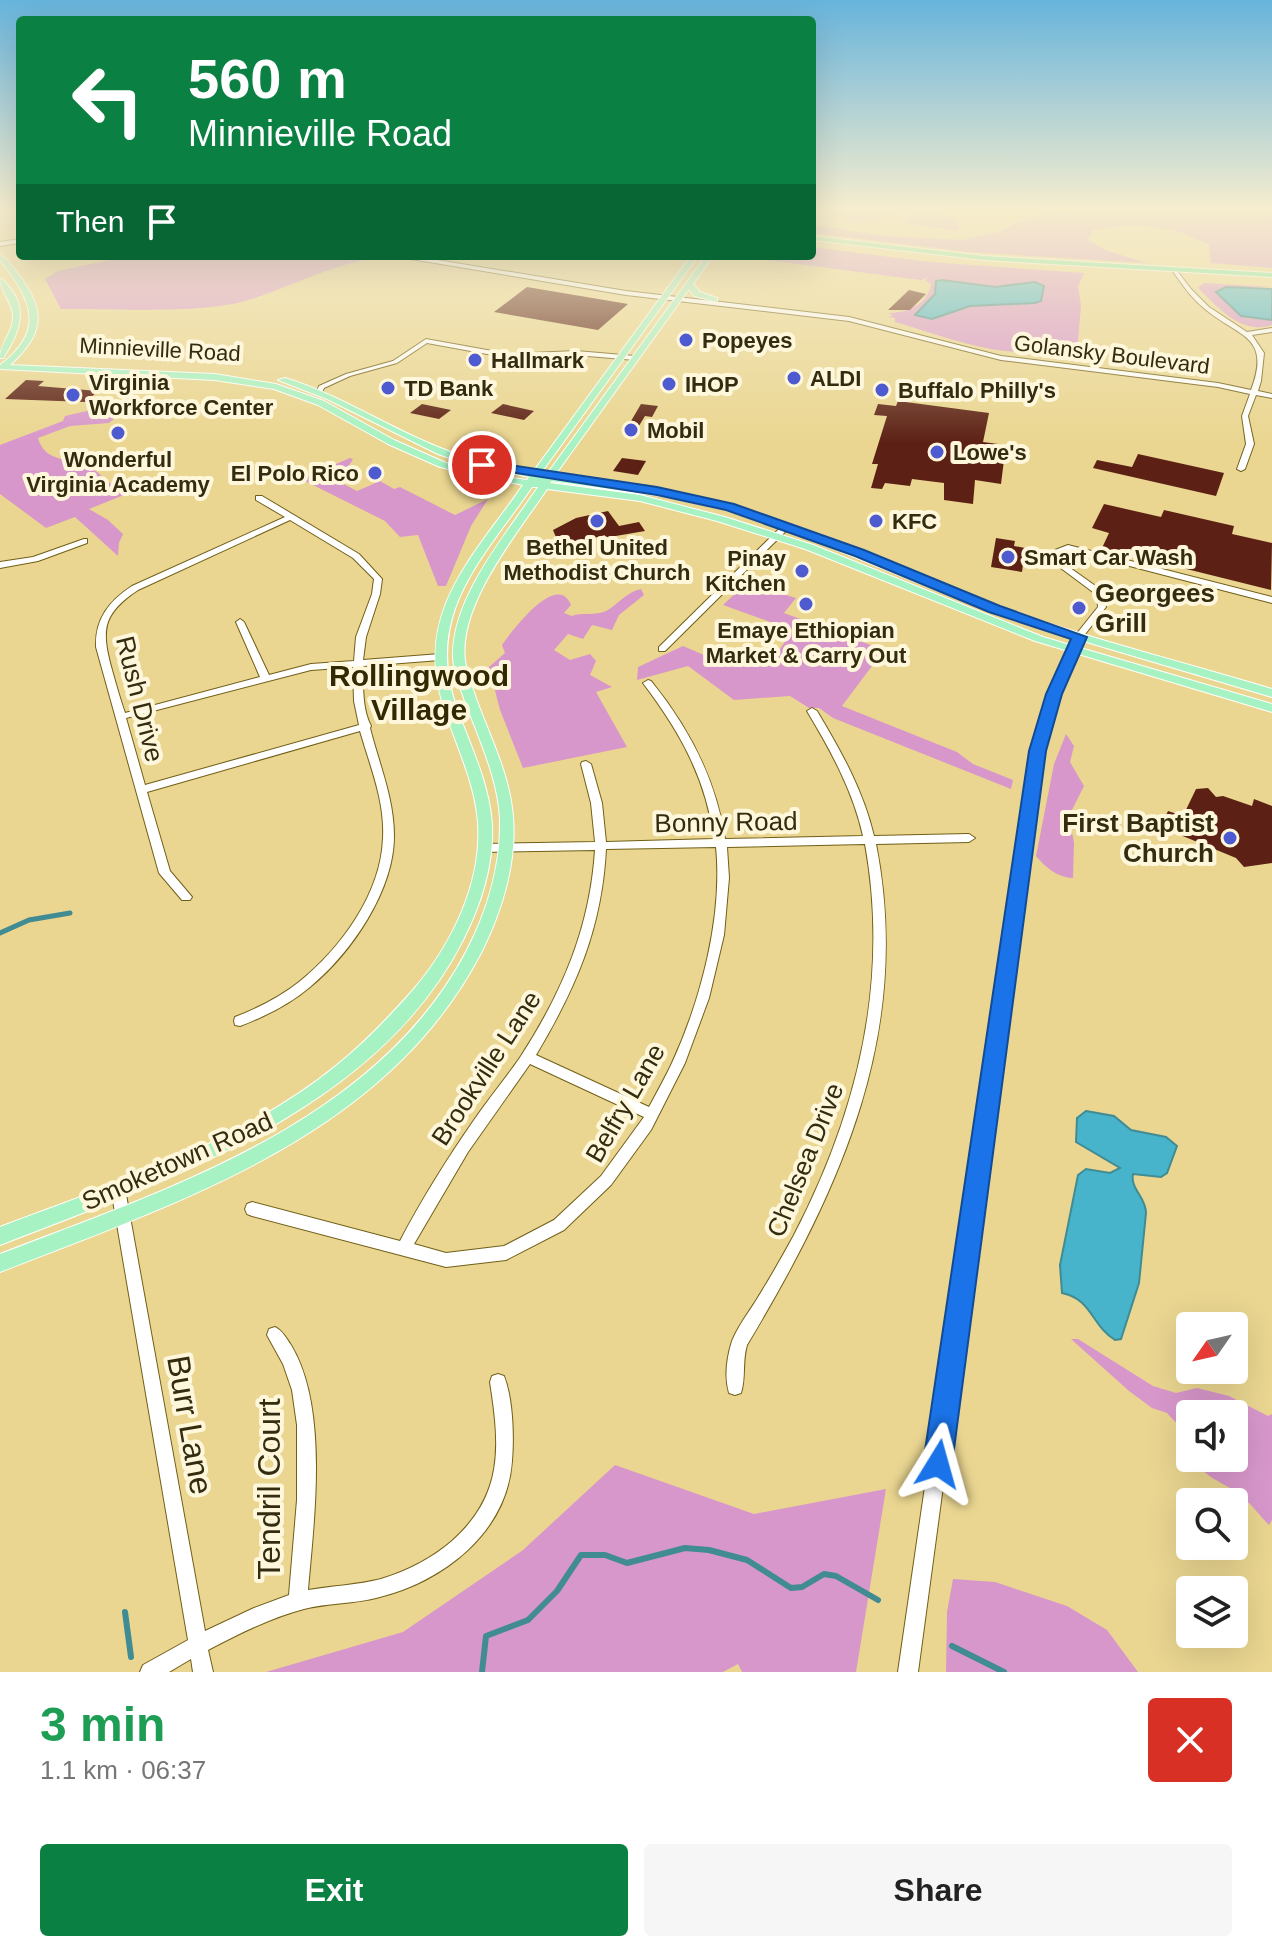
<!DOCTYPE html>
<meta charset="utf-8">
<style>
body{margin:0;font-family:Helvetica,sans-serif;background:#f6f6f6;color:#222;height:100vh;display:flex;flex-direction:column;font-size:30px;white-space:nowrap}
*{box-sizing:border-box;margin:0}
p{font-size:26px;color:#767676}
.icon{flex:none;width:44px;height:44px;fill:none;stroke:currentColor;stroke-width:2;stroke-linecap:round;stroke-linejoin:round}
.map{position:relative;height:1672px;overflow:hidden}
.panel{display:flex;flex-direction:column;background:#fff;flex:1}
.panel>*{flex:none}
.banner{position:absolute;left:16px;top:16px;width:800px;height:244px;border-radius:8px;box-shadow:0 8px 32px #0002;background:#0b8043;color:#fff;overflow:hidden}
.needle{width:52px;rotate:236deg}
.buttons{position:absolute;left:1176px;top:1312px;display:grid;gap:16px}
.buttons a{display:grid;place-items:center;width:72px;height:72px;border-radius:8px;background:#fff;box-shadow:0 8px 32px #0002;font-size:40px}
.pin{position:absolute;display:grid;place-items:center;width:68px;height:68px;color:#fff;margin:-34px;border:4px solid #fff;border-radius:50%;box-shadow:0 2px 8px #0007}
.me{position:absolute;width:88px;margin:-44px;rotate:8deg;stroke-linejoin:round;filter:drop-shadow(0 0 6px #0008)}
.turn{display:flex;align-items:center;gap:28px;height:168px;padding:0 40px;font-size:36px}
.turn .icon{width:104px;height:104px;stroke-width:2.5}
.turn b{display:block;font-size:56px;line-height:68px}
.then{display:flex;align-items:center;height:76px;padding:0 40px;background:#0003;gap:16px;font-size:30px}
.round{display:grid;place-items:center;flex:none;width:84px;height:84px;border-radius:8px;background:#f6f6f6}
.headline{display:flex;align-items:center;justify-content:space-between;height:136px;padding:0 40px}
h1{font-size:48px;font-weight:700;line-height:60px;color:#1e9e55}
.button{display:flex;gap:16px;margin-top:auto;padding:16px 40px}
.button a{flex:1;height:92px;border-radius:8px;background:#0b8043;color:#fff;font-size:32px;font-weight:700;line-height:92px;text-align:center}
.button a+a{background:#f6f6f6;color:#222}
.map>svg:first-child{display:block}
</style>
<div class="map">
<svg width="1272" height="1672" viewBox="0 0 1272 1672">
<rect width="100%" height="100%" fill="#ead691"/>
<g fill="#d897cb" fill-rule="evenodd">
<path d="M815,209h96l-5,4 -46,10z"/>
<path d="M916,209c16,0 37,3 44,19l-2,3 -54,-8z"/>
<path d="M1062,209h210v59l-61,-5 -2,-18c-35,-20 -76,-24 -115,-15l-6,10 19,11 40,12 -178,-11 -157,-19v-9l70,12 81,4 39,-9 16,-9z"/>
<path d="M812,247l117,15 155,11 -6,13 3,20 -4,46 -5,-1v4l-9,3c-22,-6 -47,-5 -72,-9 -33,-6 -64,-18 -96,-27v-4l-7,-1 5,-1 -4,-3c17,0 39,-8 42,-29l-6,-4 5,-4 -8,4 -18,-2 -166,-22h74zM941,280l54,7 23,-3 23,17 -9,3 -62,2 -38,13 -16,-5 19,-20 1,-13z"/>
<path d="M127,256h261c-52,6 -88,27 -136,43 -49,16 -137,9 -191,10l-16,-30 13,-8z"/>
<path d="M1204,283l68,4h-46l-9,5 29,26 26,2v5c-31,10 -53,-17 -74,-37z"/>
<path d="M91,410l24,8 -6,5 -39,3 -32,12c7,25 30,19 49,28 13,6 25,20 37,29l-35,14 19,11 15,14 -4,9 -1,13 -43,-39 -29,11 -46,-34v-49l63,-24 2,-5z"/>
<path d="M350,458l3,1 -5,8 -16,11 25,13 23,-10 14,8 6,-2 55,28 33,-16 -17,27 -25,60h-8l-20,-51 -18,2 -15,-16 -84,-42z"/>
<path d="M750,584l46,14 -12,15 100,37 -42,56 115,46 16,12 40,16 -2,9 -178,-71 -14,-10h-10l-19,-12 -56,4 -46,-34 -51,14 1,-13 45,-21 28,12 60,4 22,-32 -70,-25 19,-18z"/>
<path d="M641,589l3,6 -25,20 -7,15 -20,-5 -9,14 -15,-5 -14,16 16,10 20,-6 6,7 -6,14 22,12 -16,5 31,55 -104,21 -23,-58 -11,-43 16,-14 -3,-8c9,-13 55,-75 69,-40l-7,8 8,3c10,-4 23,0 34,-5 13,-7 20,-19 35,-22z"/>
<path d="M1066,734l8,12 -4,16 14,24 -15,30 5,27 -1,35c-15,0 -28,-11 -37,-22l18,-92z"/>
<path d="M1071,1339h7l75,47 23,7 21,-5 32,8 39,20 4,-2v106l-3,5c-10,-10 -20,-24 -31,-32 -16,-11 -36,-17 -45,-35h41v-44h-44v39l-11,-27 -12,-13 -15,-5 -23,-17z"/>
<path d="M615,1465l139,49 132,-25 -30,183h-114l-4,-8 -15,8h-457l137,-40 120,-82z"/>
<path d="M953,1579l42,3 72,24 40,24 31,42h-192l1,-60z"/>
</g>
<g fill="#47b4cb" stroke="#418b93" stroke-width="2">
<path d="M942,280l53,7 40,-5 9,4 -3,15 -6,2 -65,3 -38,13 -17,-4 20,-21 1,-13z"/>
<path d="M1226,287l46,2v31l-31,-4 -25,-24z"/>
<path d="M1086,1111l28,5 17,14 35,7 11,9 -10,27 -6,4 -28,-3c-3,15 13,23 13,39l-7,70 -18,56 -6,1c-24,-15 -23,-41 -53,-47l-2,-28 18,-90 8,-6 24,4 10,-5 -44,-26 1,-24z"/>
</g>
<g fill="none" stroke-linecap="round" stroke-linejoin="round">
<path stroke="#418b93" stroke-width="5" d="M0,933l29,-13 41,-7"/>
<g stroke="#418b93" stroke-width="6">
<path d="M125,1612l6,45"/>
<path d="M952,1646l52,26"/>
<path d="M482,1672l4,-36 42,-16 29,-29 24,-36h24l22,8 58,-15 24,2 38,10 44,28 11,-1 22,-13 12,2 42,24"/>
</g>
</g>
<g fill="#5c2114">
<path d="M527,287l101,17 -30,26 -104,-18z"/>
<path d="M909,290l17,4 -16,16h-22z"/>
<path d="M26,380l18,1 -6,5 60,5 -12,11 -81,-3z"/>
<path d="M898,401l91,12 -6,29 15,2 -2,15 8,1 -3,24 -26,-4 -2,24 -29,-4v-17l-32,-4 -2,7 -25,-3 -3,6 -11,-1 7,-24h-6l15,-48 -13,-1 4,-11 18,2z"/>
<path d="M422,404l29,6 -12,9 -29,-6z"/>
<path d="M503,404l31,7 -10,9 -33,-7z"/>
<path d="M641,404l17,2 -6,11 -7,-1 -11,18 -10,-1z"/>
<path d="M1138,454l86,19 -8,23 -123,-28 4,-8 35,7z"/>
<path d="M622,458l24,3 -8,14 -25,-4z"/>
<path d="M1104,504l57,13 3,-7 70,16 -2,8 40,9 -1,47 -169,-42 7,-15 -17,-5z"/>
<path d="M608,511l11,15 20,-4 6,9 -41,7 1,-3 -43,12 -7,-12 -2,-5 23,-12z"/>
<path d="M996,538l19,3 -1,5 11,2 -3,24 -31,-5z"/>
<path d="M1208,788l8,9 7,-1 29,10 2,-7 18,7v57l-28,4 -8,-9 -75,-31 7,-16 15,5 13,-27z"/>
</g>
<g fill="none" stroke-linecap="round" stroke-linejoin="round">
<defs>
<g id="minor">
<path d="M20,239v4l-20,3v-4z"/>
<path d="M413,256l213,35 223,26 152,39 217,27 33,7c21,-55 -13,-53 -46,-81 -14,-11 -23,-25 -33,-39l3,-2 16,21 18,18 38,25 25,-4v4l-20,3 12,18 -3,28 -3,10 14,3v4l-16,-3 -8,21 6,28 -9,25 -4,2 -4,-2 9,-25 -4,-28 8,-22 -32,-7 -217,-27 -152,-39 -223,-26 -215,-36z"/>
<path d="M426,339l83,15 67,-3 59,5 3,2 -3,2 -59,-5 -67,3 -82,-15 -30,20 -47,13 -26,12 -2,4 -5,-1 2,-5 27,-12 47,-13z"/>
<path d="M256,496h6l97,58 23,25 -2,15 -14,43 -3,23 77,-6 5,3 -5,3 -77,6c0,19 -1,43 8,60l-1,2c9,36 24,70 24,108 0,55 -43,117 -84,151 -20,17 -46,30 -70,39l-5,-1 -1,-4 1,-4c23,-9 45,-20 64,-35 42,-34 82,-88 84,-144 2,-37 -13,-72 -23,-107l-213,61 23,79 22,26 -2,3h-8l-23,-27 -63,-226c-1,-28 13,-46 36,-61l153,-69 -29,-17zM290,520l63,38 21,21 -2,15 -16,43 -2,24 -43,3 -42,11 -25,-53 -4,-3 -4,3 24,55 -135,36c-5,-14 -9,-29 -13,-43 -11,-40 -10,-56 26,-80zM353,667l1,34 5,24 -214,60 -19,-67 185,-48z"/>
<path d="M784,524l7,2 -126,125h-6v-4z"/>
<path d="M84,539h3v4l-49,18 -38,7v-6l33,-5z"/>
<path d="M1068,545l204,52v6l-204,-53 -5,1 3,14 38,27 2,15 -23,30 -24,57 -17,57 -124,921h-20l134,-921 17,-57 25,-57 24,-30 -1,-12 -39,-29 -3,-16z"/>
<path d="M648,680l3,1c38,47 65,98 74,158l138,-3c-10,-45 -32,-85 -56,-125l5,-3 5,3c24,40 46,79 57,125l95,-2 6,4 -6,4 -93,2c37,187 -35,344 -129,501 -5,17 -1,33 -6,48l-6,2 -6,-2c-5,-17 -2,-36 3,-52 6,-15 17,-29 25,-42 13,-21 25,-42 37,-64 63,-121 96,-254 71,-391l-138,3 2,31 -5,57 -15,63 -24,65 -34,67 -40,55 -47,45 -58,30 -60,7 -194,-51 -5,-2 -2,-5 2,-5 5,-2 148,39c22,-42 47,-82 74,-121 15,-22 32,-42 47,-64 42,-65 69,-129 74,-206l-111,2 -6,-4 6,-4 111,-2 -4,-39 -10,-39 1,-2 4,-1 5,3 11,39 4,39 108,-3c-8,-61 -34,-107 -71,-156zM716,847c7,69 -15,153 -44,216 -7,15 -15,29 -23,44l-113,-52c40,-67 66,-127 70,-206zM530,1064l114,53 -43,59 -47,44 -50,26 -58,7 -32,-9 54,-92z"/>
<path d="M118,1182l5,2 2,5 80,442 49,-23 35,-13 8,-95v-75l-5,-35 -9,-26 -16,-29 2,-6 6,-2c8,4 11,11 16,18 38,63 23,174 17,245 24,-4 50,-5 73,-11 26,-8 50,-20 71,-38 52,-46 48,-95 38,-159l2,-6 6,-2 6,2c9,23 10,60 8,85 -5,72 -69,121 -136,137 -24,6 -49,5 -72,11 -34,9 -65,25 -96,41l5,22h-20l-2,-13 -22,13h-29l3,-7 45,-25 -77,-451 2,-5z"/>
</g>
<g id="major">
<path d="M0,254c8,6 14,15 21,24 26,35 21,58 -11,87l205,9 61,10 48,17 70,39 52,23 58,14 23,3 2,-3 -67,-15 -24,-8 -111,-55 -49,-19 7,-2c56,17 104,50 158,71 29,12 59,18 90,23l158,-216h7l-157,217 6,1 159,-218h7l-20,28 7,8 17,6v4l-23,-6 -5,-7 -134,186c60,9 121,14 179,31 93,27 180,71 271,103 88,31 178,53 267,80v8l-243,-72 -68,-25 -168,-68 -70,-23 -61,-13 -110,-15 -2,2 90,12 85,22 88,28 230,92 229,67v8l-237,-71 -230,-92 -88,-28 -77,-20 -93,-12c-30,45 -89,115 -82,172 2,13 8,28 12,40 14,38 33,75 36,116 4,45 -11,94 -31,134 -95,185 -301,250 -482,321v-18c168,-65 376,-131 466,-302 21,-40 35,-87 34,-133 -2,-40 -20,-78 -34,-115 -5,-14 -12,-31 -13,-46 -2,-60 53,-123 85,-171h-6c-50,73 -109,127 -75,222 14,38 32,74 35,115 2,40 -11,81 -29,116 -86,171 -297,240 -463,305v-18c113,-43 242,-84 337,-162 29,-23 53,-49 77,-76 38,-45 68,-106 64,-166 -3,-43 -24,-81 -36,-122 -27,-91 33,-146 81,-216l-83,-18 -52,-23 -70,-39 -44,-16 -59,-9 -215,-11v-4c47,-35 31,-66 0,-105z"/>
<path d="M0,278c30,24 22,52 3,80h-3c0,-15 14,-26 13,-43 -1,-14 -13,-24 -13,-37z"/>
</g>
<path id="highway" d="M812,236l172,20 288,17v4l-288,-17 -172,-20z"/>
</defs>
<use href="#minor" stroke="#715f17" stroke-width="2"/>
<use href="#major" stroke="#fff" stroke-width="2"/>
<use href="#highway" stroke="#fff" stroke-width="2"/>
<use href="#minor" fill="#fff" fill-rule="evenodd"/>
<use href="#major" fill="#a7f2c3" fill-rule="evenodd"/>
<use href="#highway" fill="#6de99b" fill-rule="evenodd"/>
</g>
<linearGradient id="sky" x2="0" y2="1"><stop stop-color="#67b4dc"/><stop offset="0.47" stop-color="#f6edce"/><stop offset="1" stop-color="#f6edce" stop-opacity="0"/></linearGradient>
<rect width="1272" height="443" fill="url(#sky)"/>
<path fill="#1a73e8" stroke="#114b97" stroke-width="2" d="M482,461l175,26 77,17 130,46 136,56 87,31 -25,57 -16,57 -94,713 -4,10 -10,5 -10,-5 -5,-10 106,-713 17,-57 25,-55 -82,-27 -134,-56 -129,-46 -69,-15 -179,-28v-5z"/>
<g fill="#4e5bd0" stroke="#fff7dc" stroke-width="3">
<circle cx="686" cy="340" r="8"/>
<circle cx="475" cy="360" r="8"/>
<circle cx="794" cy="378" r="8"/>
<circle cx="669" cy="384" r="8"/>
<circle cx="388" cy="388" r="8"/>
<circle cx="882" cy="390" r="8"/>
<circle cx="73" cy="395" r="8"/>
<circle cx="631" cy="430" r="8"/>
<circle cx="118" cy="433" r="8"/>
<circle cx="937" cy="452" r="8"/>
<circle cx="375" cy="473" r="8"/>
<circle cx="597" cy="521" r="8"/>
<circle cx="876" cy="521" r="8"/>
<circle cx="1008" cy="557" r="8"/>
<circle cx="802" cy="571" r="8"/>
<circle cx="806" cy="604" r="8"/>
<circle cx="1079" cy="608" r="8"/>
<circle cx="1230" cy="838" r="8"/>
</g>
<g text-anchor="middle" stroke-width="8" stroke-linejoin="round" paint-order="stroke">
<g font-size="22" font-weight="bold" fill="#342c0f" stroke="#fff7dc" text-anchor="start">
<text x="702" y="348">Popeyes</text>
<text x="491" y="368">Hallmark</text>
<text x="810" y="386">ALDI</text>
<text x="89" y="390">Virginia<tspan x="89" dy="25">Workforce Center</tspan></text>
<text x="685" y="392">IHOP</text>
<text x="404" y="396">TD Bank</text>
<text x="898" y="398">Buffalo Philly's</text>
<text x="647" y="438">Mobil</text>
<text x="953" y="460">Lowe's</text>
<text x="118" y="467" text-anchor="middle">Wonderful<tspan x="118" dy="25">Virginia Academy</tspan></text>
<text x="359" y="481" text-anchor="end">El Polo Rico</text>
<text x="892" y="529">KFC</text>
<text x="597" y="555" text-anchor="middle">Bethel United<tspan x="597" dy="25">Methodist Church</tspan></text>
<text x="1024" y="565">Smart Car Wash</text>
<text x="786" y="566" text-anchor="end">Pinay<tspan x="786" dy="25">Kitchen</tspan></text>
<text x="806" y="638" text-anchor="middle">Emaye Ethiopian<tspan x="806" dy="25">Market &amp; Carry Out</tspan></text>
</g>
<g font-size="22" fill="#342c0f" stroke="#fff7dc">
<text transform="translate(160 349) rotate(3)" y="8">Minnieville Road</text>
<text transform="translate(1112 354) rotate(7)" y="8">Golansky Boulevard</text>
</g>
<g font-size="26" font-weight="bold" fill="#342c0f" stroke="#fff7dc" text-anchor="start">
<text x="1095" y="602">Georgees<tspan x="1095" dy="30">Grill</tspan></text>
<text x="1214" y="832" text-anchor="end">First Baptist<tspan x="1214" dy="30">Church</tspan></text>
</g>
<g font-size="26" fill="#342c0f" stroke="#fff7dc">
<text transform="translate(140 699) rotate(76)" y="9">Rush Drive</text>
<text transform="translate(726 822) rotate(-1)" y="9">Bonny Road</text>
<text transform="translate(486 1068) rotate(-57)" y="9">Brookville Lane</text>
<text transform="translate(625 1103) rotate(-60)" y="9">Belfry Lane</text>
<text transform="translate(805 1160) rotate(-68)" y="9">Chelsea Drive</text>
<text transform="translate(177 1161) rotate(-24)" y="9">Smoketown Road</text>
</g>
<g font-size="30" font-weight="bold" fill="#322903" stroke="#fff7dc">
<text x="419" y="686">Rollingwood<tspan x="419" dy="34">Village</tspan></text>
</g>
<g font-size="32" fill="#342c0f" stroke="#fff7dc">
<text transform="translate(190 1425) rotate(80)" y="11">Burr Lane</text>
<text transform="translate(269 1489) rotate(-90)" y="11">Tendril Court</text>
</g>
</g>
</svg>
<div class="buttons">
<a><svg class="needle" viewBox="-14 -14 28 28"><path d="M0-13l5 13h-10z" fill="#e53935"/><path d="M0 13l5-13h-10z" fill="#767676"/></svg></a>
<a><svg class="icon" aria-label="sound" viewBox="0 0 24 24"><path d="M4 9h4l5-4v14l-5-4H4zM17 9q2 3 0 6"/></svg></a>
<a><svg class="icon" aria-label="search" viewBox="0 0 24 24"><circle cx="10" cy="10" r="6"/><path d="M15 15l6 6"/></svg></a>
<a><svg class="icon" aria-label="layers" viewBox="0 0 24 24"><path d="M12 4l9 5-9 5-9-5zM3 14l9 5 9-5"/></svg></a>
</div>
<div class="pin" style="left:482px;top:465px;background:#d93025"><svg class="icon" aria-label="arrive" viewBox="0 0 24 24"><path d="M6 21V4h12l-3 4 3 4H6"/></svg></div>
<svg class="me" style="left:938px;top:1464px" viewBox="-20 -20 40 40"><path d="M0-17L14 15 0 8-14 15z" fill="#1a73e8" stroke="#fff" stroke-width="4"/></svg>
<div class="banner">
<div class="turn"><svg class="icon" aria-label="left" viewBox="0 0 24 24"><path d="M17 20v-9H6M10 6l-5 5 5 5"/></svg><div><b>560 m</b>Minnieville Road</div></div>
<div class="then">Then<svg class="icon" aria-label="arrive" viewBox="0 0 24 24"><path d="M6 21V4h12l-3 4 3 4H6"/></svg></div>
</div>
</div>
<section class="panel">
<div class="headline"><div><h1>3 min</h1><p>1.1 km · 06:37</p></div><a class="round" style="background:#d93025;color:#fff"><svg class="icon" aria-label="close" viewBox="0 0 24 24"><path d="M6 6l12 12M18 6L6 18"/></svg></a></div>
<div class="button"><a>Exit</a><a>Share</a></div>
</section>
